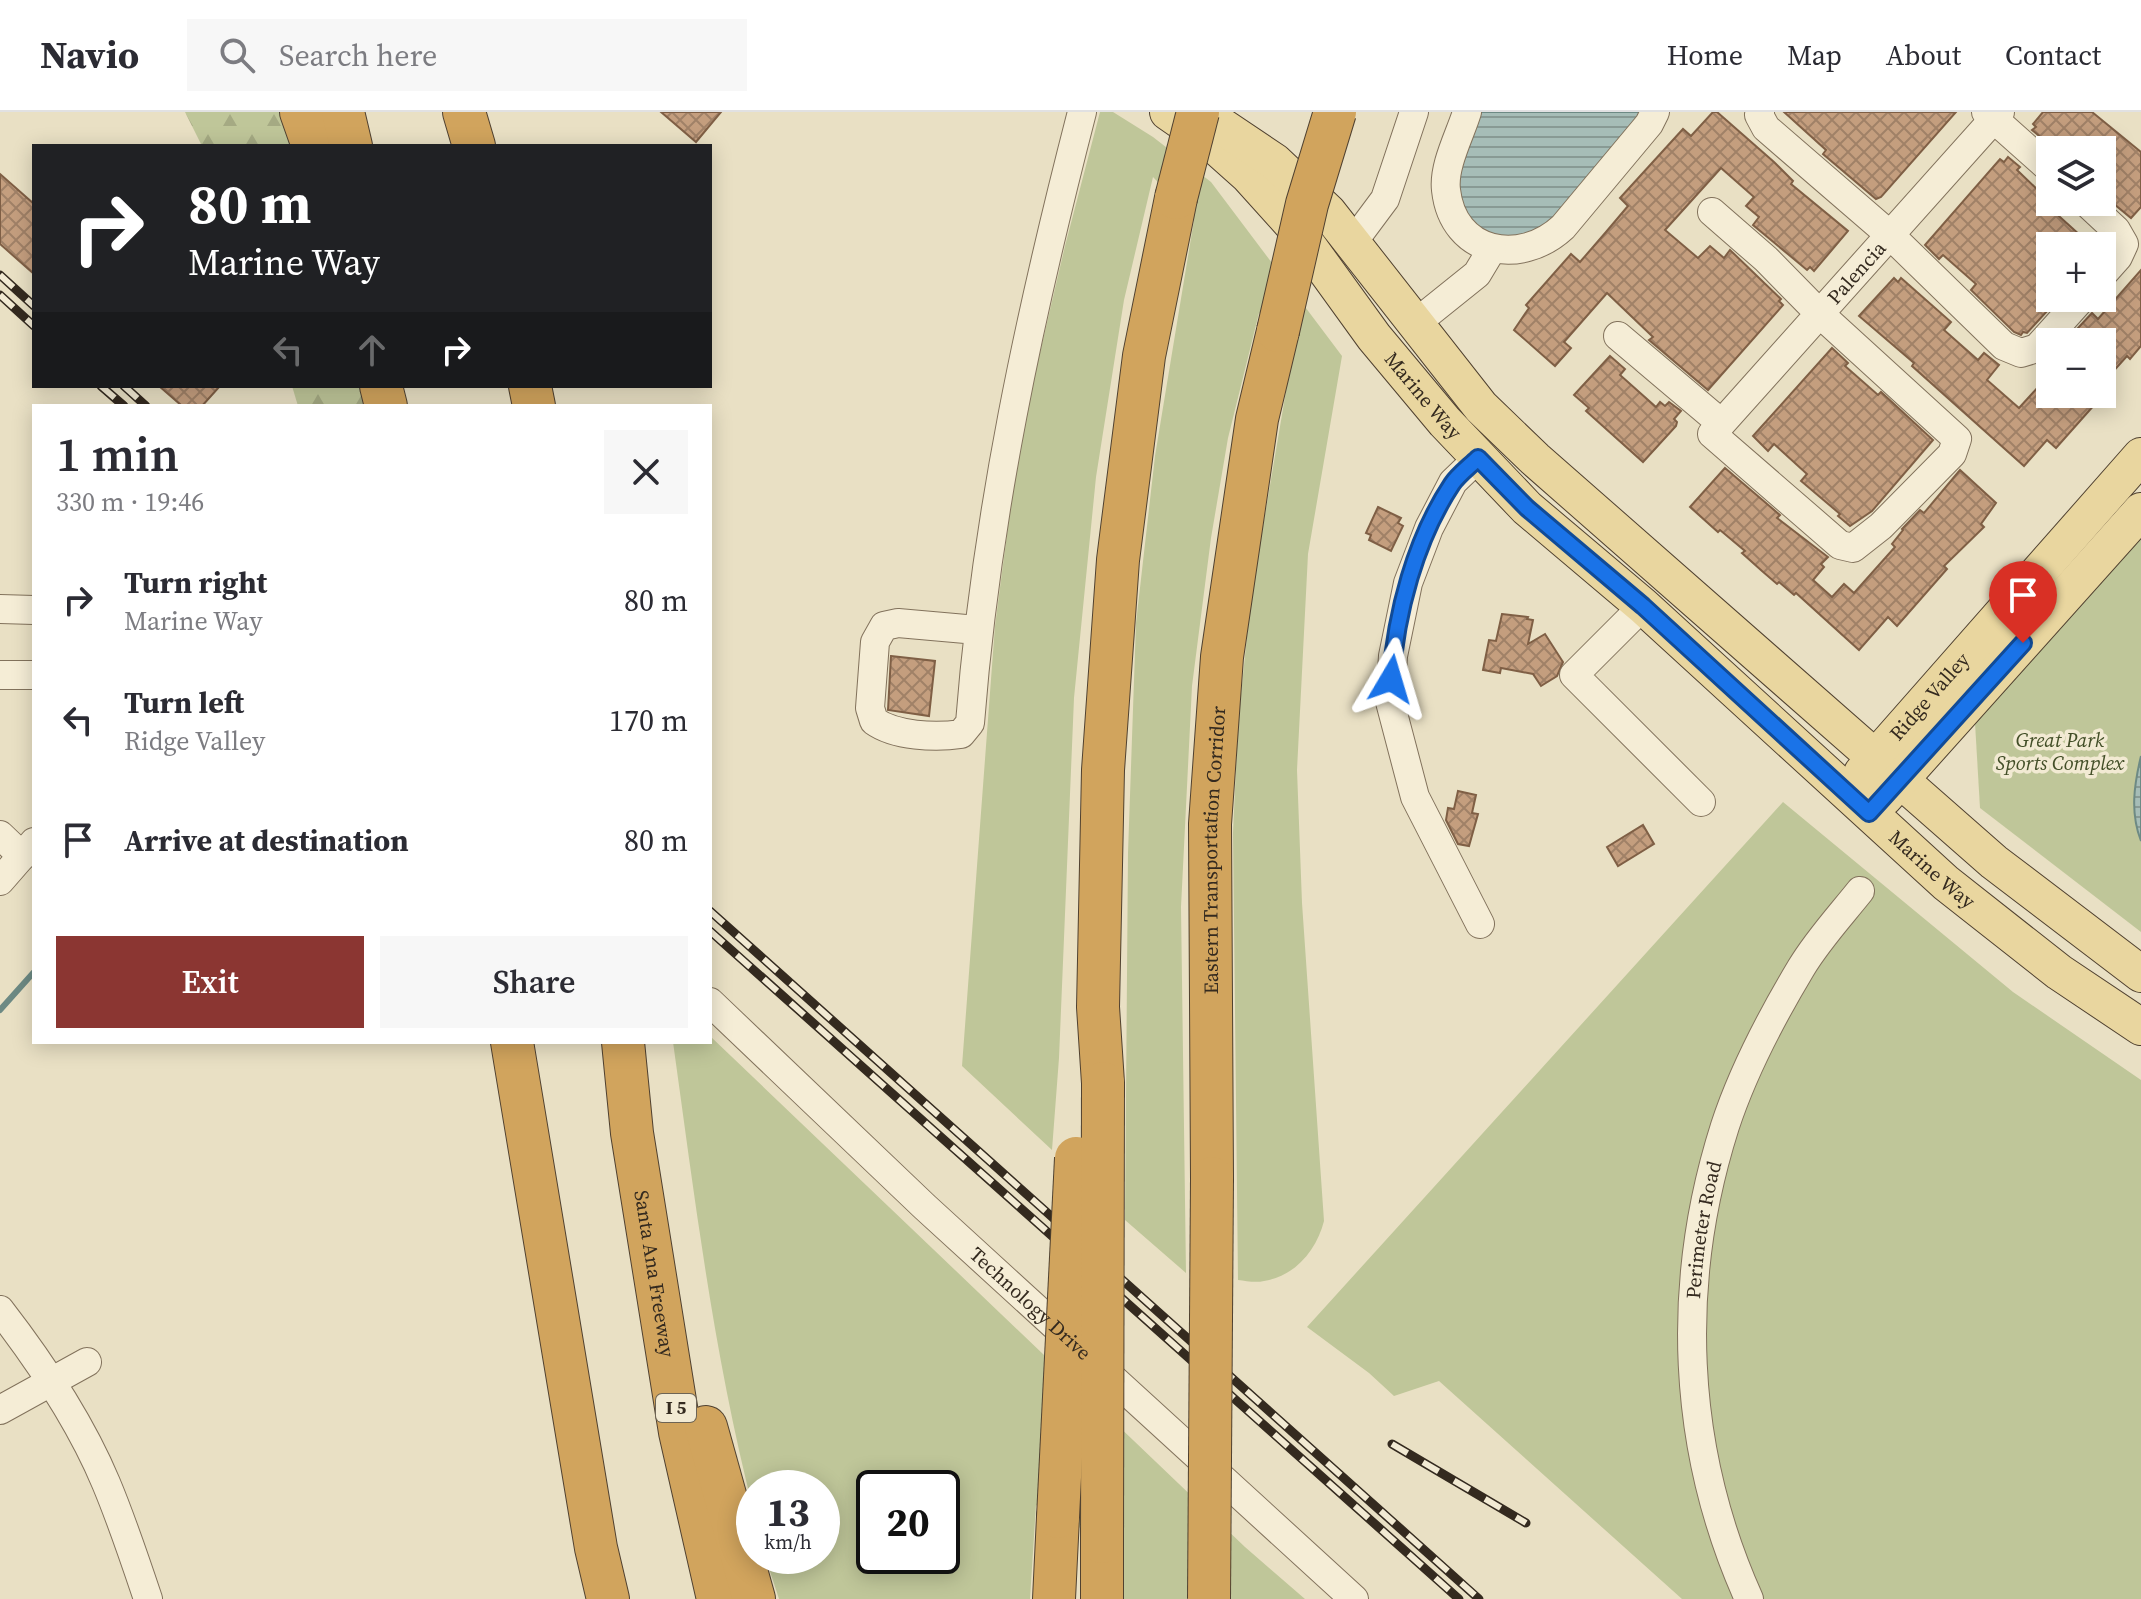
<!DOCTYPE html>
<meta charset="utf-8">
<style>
body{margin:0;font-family:"Source Serif 4",serif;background:#f7f7f7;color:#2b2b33;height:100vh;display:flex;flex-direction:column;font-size:30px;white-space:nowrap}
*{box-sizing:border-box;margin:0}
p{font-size:26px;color:#7c7c81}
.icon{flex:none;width:44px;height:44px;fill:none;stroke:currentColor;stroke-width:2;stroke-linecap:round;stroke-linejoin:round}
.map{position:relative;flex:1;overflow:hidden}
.drawer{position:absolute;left:32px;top:292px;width:680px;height:640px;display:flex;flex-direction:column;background:#fff;border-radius:0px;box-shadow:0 4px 20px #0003}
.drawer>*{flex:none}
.guide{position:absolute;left:32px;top:32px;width:680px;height:244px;border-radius:0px;box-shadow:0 4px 20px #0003;background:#202124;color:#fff;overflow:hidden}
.buttons{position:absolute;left:2036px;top:24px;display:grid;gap:16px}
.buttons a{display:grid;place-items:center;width:80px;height:80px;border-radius:0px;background:#fff;box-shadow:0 4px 20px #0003;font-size:40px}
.speed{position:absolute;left:736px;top:1358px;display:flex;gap:16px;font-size:40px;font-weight:700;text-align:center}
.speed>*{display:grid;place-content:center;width:104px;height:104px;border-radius:50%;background:#fff;box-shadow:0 4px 20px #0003;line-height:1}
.speed small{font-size:20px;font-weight:400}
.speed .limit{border:4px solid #111;border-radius:12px;background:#fff;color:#111}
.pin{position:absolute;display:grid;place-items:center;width:68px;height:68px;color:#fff;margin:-82px -34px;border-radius:50% 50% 50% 0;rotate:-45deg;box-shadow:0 0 8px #0007}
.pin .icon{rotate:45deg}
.me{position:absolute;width:88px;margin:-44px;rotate:7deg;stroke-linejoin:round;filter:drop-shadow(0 0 6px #0008)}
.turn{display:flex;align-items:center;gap:28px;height:168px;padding:0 24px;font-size:36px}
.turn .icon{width:104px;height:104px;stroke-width:2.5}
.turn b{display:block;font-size:56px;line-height:68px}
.lanes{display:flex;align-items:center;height:76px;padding:0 24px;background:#0003;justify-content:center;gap:40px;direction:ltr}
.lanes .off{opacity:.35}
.round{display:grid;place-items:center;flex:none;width:84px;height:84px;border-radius:0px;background:#f7f7f7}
.head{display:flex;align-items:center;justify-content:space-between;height:136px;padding:0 24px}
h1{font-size:48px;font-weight:600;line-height:60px}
.cta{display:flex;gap:16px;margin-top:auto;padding:16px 24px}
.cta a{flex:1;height:92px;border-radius:0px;background:#8b3632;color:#fff;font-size:32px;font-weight:600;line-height:92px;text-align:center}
.cta a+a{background:#f7f7f7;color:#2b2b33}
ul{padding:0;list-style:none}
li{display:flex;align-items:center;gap:24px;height:120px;padding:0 24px}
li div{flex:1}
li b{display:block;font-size:30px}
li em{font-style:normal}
header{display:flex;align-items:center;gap:48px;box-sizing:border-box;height:112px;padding:0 40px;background:#fff;border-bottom:2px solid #e1e1e2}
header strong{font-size:38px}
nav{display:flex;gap:44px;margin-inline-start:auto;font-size:28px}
.search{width:560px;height:72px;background:#f7f7f7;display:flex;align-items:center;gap:20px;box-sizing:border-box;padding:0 28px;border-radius:0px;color:#7c7c81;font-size:30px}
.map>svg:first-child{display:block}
</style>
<header>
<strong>Navio</strong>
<div class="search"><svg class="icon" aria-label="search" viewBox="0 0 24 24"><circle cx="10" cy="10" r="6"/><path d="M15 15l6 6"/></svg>Search here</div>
<nav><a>Home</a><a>Map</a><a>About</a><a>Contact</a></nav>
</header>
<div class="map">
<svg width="2141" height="1487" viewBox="0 0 2141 1487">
<defs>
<pattern id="forest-firs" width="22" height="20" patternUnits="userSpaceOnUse" patternTransform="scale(2)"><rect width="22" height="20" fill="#bfc699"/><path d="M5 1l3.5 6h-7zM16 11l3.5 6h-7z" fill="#a5aa83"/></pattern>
<pattern id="water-rules" width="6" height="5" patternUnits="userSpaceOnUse" patternTransform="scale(2)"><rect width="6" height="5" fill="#a6bdb7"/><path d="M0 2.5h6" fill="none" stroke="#889a94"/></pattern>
<pattern id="building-cross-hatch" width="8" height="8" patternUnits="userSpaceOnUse" patternTransform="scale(2)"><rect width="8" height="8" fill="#c49e7e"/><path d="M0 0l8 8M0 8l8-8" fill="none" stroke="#a08167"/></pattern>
</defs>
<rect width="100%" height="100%" fill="#e9e0c4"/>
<g fill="#bfc699" fill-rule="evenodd">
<path d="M1100,0h13l40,25 58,45 131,174 -34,198 -11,216 5,133 22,318c-7,28 -28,55 -60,60 -8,2 -18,0 -26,-1l-5,-447 5,-109 13,-127 43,-253 -35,-31 -31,125 -17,100 -19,148 -11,221 5,366 -61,-53 3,-367 8,-230 19,-167 39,-236 -41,-43 -29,123 -28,177 -22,221 -15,360 -7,92 -90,-84 33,-440 24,-184 46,-196z"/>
<path d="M2141,425v395l-161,-124 -5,-85z"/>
<path d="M1783,690l230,190 128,88v519h-459l-243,-218 -45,15 -25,-23 -62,-46z"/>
<path d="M710,924l535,511 60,52h-183l-3,-51 -83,-43 -6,94h-251l-14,-43h57v-68h-68v24c-40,-154 -59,-312 -81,-470h37zM874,1376h68v68h-68z"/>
</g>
<g fill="url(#forest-firs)">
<path d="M185,0h97l13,34h-93z"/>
<path d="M292,274h75l5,20h-74z"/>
</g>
<g fill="url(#water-rules)" stroke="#6d8a84" stroke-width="2">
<path d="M1477,0h169l-96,119 -22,10 -49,-8 -23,-35 2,-29z"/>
<path d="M2141,644v85c-11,-28 -7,-56 0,-85z"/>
</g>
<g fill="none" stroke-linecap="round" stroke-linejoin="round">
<path stroke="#6d8a84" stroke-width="6" d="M0,898l34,-38"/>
</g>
<g fill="url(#building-cross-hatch)" stroke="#7f5f45" stroke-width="2">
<path d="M661,0h60l-25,30z"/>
<path d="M1713,0h4l57,50 19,19 -2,3 57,47 -34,40 -4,-4 -3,3 -54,-45 6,-8 -13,-11 8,-9 -33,-29 -56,62 33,28 12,-12 14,12 6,-8 51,49 -2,2 4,4 -75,85 -59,-50 4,-3 -46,-44 -43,49 7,6 -16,18 -41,-36 15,-22 -3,-3 45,-51 9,8 26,-30 22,-26 -8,-8 63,-69 8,7z"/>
<path d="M1784,0h172l-75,85 -5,2 -53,-45 3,-4z"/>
<path d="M2043,0h49l49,40v55l-10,11 -29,-24v-44h-46l-24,-20 4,-3 -3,-3z"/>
<path d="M2008,45l12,10 -3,3 23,22 6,-7 4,1v22l42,38h-42v52h9l-32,35 -4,-1 -2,3 -7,-3 -43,-42 5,-6 -33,-29 -4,4 -14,-14 75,-86 4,3z"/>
<path d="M0,62l34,30v70l-34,-30z"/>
<path d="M2141,158v76l-11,13 -3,-3 -25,28v-42h-37l27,-29 6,6z"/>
<path d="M1894,166l4,4 3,-4 50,44 -7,8 34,30 6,-7 15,12 -12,15 32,28 31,-34v20h54l-48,54 -9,-8 -23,26 -112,-100 2,-3 -55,-47z"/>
<path d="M1832,236l16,15 -3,3 33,29 3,-3 52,48 -61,71 -22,15 -12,-10 2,-2 -39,-33 6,-7 -33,-30 -6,7 -15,-15z"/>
<path d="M1610,244l15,13 -5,6 36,32 4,-5 5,4 4,-4 12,9 -7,8 3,3 -1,4 -33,36 -57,-51 3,-3 -15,-13z"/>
<path d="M159,274h61l-18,20h-20z"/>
<path d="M1725,356l55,47 -3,3 51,39 -7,7 3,3 -11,13 19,17 12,-13 10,9 41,-46 -3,-3 11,-14 -1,-1 18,-19 4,3 36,-43 36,33 -15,21 3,3 -40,39 3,3 -50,57 -9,-9 -29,33 -63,-57 -2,2 -15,-13 -2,2 -15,-13 -20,-18 3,-2 -25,-21 -2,2 -28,-25z"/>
<path d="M1378,395l23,11 -3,5 5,3 -12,25 -22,-11 2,-5 -5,-2z"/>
<path d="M1502,502l26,3 -1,2 6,1 -5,24 17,-10 18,28 -6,14 -16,10 -8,-12 -32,-6 -1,5 -17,-3 6,-30 7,1z"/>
<path d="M891,544l44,5 -6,55 -41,-6z"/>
<path d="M1458,679l18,4 -4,18 6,1 -9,32 -11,-2 -12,-24 2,-12 6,1z"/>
<path d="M1643,713l11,19 -36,22 -11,-19z"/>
</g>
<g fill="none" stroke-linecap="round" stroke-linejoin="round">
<defs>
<g id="minor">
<path d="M1467,0c-7,23 -24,54 -21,78 7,64 74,77 117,37l86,-103 6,-12"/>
<path d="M1760,0l-1,3 7,13 124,107 114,111 17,7 16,-5 45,-50"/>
<path d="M1986,0l64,57"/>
<path d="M2086,90l30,28 8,14 -6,13 -16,18"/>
<path id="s1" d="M1712,100l54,47 54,55 137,125 -5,15 -71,72 -28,22 -13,-3 -128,-111 288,-322"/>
<path d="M1353,130l32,-43 29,-87"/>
<path d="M1416,211l61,-49 15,-25"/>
<path d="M1618,224l103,87"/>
<path d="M1478,346l-25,24 -24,46 -21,55 -15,73 -3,46 25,95 65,127"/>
<path d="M1643,494l-69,69 127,127"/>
<path d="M0,497l34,1"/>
<path d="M977,518l-79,-7 -14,3 -9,16 -5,66 4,13c21,15 61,17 87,13l9,-11c16,-207 60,-410 112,-611"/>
<path d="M0,563h34"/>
<path d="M0,723l22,21"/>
<path d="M0,769l34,-39"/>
<path id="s2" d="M710,890l215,205 429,392"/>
<path d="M0,1198c41,53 80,111 106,173 16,38 29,77 42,116"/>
<path d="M0,1298l87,-48"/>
<path id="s3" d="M1749,1487c-68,-151 -74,-316 -24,-473 18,-55 46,-108 76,-158 16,-27 39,-52 59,-77"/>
</g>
<g id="major">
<path id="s4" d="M1168,0l43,30 37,33 45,50 81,112 71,85 82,86 116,98 303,277 113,89 82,55"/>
<path d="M1220,13l55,37 53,50 153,195 54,52 459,403 147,112"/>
<path id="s5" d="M1862,661l279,-317"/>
<path d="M1884,686l257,-287"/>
</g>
<g id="highway">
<path d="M301,0l12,34"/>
<path d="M343,0l8,34"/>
<path d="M464,0l10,34"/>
<path d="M381,274l5,20"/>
<path d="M530,274l4,20"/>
<path d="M512,930l84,506 12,51"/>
<path id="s6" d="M623,930l9,91 48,299 38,167"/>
<path d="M1103,971l-5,-76 5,-237 15,-210 26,-204 32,-158"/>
<path id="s7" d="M1212,1066l-2,-354 12,-167 35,-238 21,-88"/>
<path d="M706,1315l48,172"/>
<path d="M1102,1430v57"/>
<path d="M1054,1487l4,-82"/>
</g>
</defs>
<use href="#minor" stroke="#82725c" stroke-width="30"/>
<use href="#major" stroke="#504130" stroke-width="38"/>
<use href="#highway" stroke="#504130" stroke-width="44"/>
<use href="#minor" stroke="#f5edd6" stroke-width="28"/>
<use href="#major" stroke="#e9d69f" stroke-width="36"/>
<use href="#highway" stroke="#d1a45d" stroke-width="42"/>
<defs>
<g id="rail">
<path d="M0,163l34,31"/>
<path d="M0,183l34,31"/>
<path d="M101,274l23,20"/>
<path d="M124,274l22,20"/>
<path d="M710,799l769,688"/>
<path d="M710,819l749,668"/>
<path d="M1392,1332l134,79"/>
</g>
</defs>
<use href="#rail" stroke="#342a1f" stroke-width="9"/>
<use href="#rail" stroke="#f2ead3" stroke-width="6" stroke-dasharray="18" stroke-linecap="butt"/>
<defs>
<g id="highway-bridge">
<path d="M1176,86l22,-86"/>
<path d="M1278,219l29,-127 28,-92"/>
<path d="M1058,1405l18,-359"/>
<path d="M1102,1430l1,-459"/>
<path d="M1209,1487l3,-421"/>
</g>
</defs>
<use href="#highway-bridge" stroke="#504130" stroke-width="44" stroke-linecap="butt"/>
<use href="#highway-bridge" stroke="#d1a45d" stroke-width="42"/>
</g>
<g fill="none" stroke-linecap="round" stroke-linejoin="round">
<defs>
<path id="route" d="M1391,567c5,-66 24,-139 61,-195 6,-9 18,-18 26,-26l49,50 116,98 226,207 154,-170"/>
</defs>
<use href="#route" stroke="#114b97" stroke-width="20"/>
<use href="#route" stroke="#1a73e8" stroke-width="14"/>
</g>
<g text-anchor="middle" stroke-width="7" stroke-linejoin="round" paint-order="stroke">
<rect fill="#f2ead3" stroke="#6d6455" stroke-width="2" x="656" y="1282" width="40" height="28" rx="6"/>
<g font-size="18" font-weight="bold" fill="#342a1f">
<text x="676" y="1302">I 5</text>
</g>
<g font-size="20" fill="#342a1f" stroke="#f2ead3">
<text dy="7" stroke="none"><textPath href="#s1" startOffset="886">Palencia</textPath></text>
<text dy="7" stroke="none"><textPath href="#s4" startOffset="384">Marine Way</textPath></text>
<text dy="7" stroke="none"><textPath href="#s5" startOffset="102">Ridge Valley</textPath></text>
<text dy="7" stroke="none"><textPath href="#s7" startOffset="328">Eastern Transportation Corridor</textPath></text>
<text dy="7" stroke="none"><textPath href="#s4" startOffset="1080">Marine Way</textPath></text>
<text dy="7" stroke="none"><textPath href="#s3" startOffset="378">Perimeter Road</textPath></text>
<text dy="7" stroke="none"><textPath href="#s6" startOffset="234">Santa Ana Freeway</textPath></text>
<text dy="7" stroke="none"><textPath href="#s2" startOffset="440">Technology Drive</textPath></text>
</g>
<g font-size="20" font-style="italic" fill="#424e27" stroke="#f2ead3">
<text x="2060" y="635">Great Park<tspan x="2060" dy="23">Sports Complex</tspan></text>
</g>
</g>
</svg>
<div class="buttons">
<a><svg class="icon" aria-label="layers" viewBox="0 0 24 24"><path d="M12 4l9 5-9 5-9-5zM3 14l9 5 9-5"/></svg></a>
<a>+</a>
<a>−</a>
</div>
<div class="speed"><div>13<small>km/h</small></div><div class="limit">20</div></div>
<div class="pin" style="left:2023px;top:531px;background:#d93025"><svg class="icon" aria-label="arrive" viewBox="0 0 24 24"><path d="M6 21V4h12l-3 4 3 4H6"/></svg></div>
<svg class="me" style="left:1391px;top:567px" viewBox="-20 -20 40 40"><path d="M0-17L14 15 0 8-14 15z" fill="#1a73e8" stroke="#fff" stroke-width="4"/></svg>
<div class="guide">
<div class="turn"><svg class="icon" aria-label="right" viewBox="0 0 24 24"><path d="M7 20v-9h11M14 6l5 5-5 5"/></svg><div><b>80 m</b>Marine Way</div></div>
<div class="lanes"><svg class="icon off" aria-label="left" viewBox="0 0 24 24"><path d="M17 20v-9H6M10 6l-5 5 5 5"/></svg><svg class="icon off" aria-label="ahead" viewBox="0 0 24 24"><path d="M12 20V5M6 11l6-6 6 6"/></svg><svg class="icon" aria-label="right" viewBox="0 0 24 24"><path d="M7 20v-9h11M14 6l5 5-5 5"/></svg></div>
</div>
<section class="drawer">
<div class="head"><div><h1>1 min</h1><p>330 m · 19:46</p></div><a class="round"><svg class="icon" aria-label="close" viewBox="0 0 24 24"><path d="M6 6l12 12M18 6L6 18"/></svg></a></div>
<ul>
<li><svg class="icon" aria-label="right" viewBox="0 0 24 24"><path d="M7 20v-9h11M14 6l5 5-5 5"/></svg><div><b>Turn right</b><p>Marine Way</p></div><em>80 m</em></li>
<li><svg class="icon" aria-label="left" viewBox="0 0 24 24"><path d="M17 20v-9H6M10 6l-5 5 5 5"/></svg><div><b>Turn left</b><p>Ridge Valley</p></div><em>170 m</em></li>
<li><svg class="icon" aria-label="arrive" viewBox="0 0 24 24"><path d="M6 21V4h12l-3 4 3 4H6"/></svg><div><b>Arrive at destination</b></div><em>80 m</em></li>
</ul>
<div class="cta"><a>Exit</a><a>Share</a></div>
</section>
</div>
